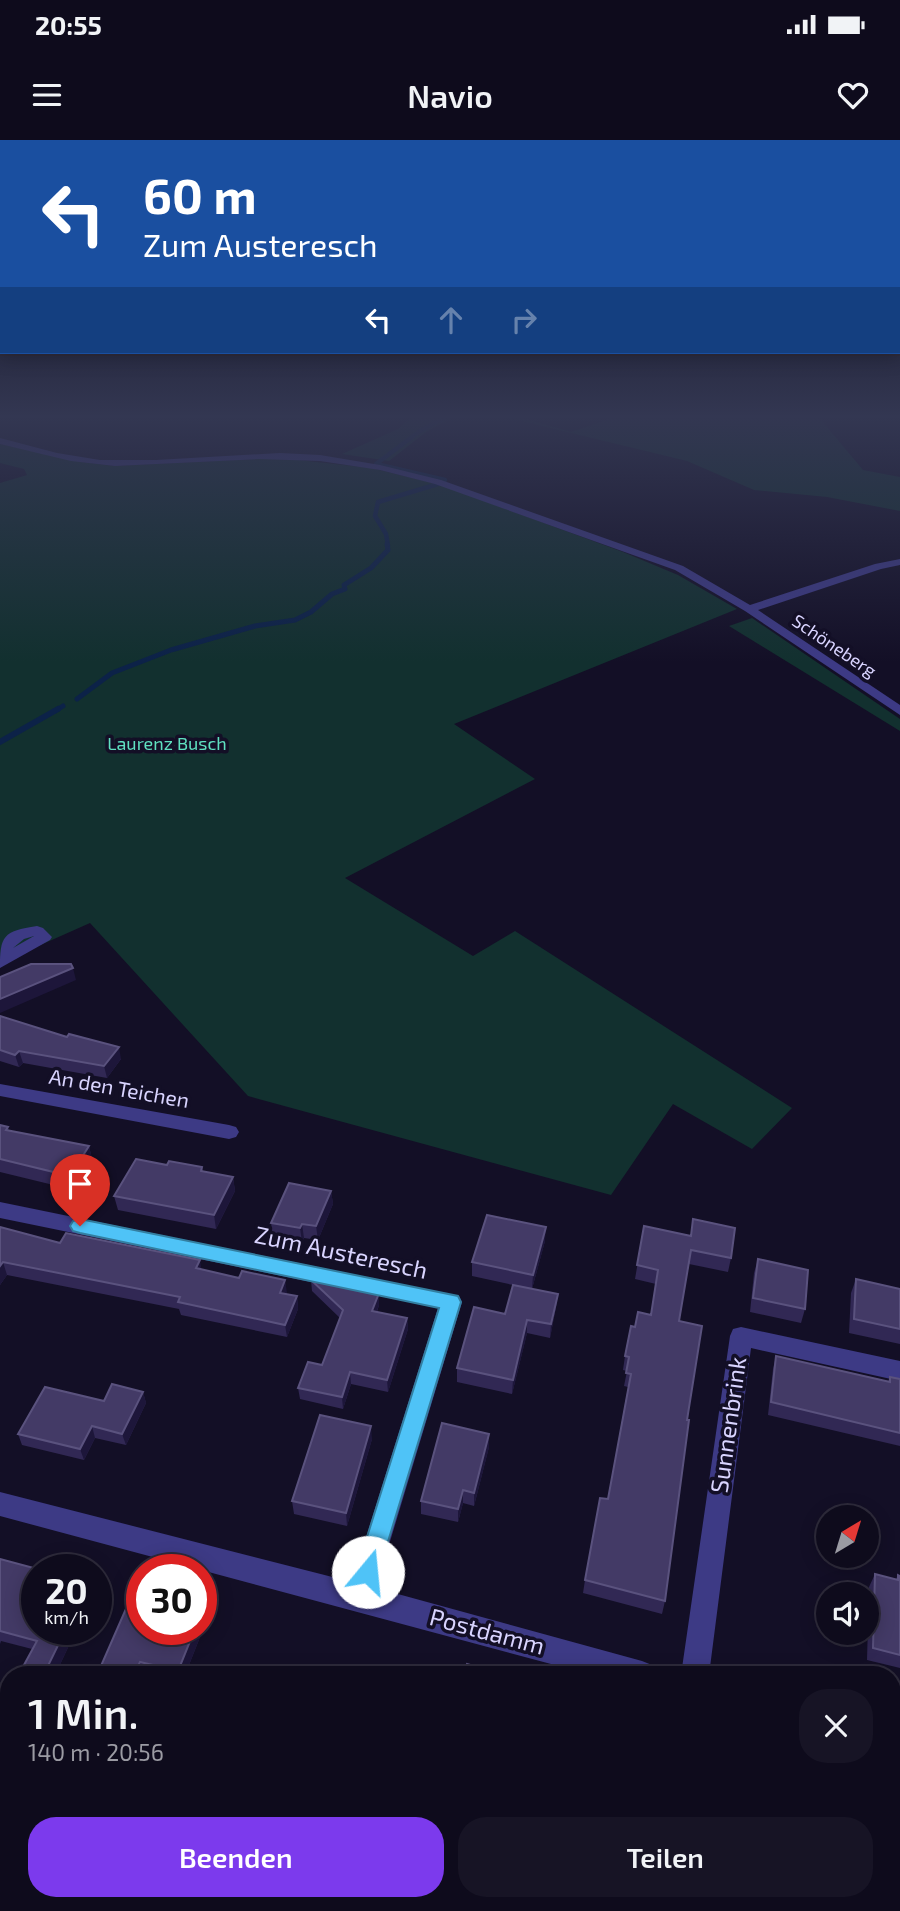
<!DOCTYPE html>
<html lang="de">
<meta charset="utf-8">
<style>
body{margin:0;font-family:"Exo 2",sans-serif;background:#171425;color:#f1f3f6;height:100vh;display:flex;flex-direction:column;font-size:26px;white-space:nowrap}
*{box-sizing:border-box;margin:0}
p{font-size:23px;color:#9b9ba3}
.icon{flex:none;width:38px;height:38px;fill:none;stroke:currentColor;stroke-width:2;stroke-linecap:round;stroke-linejoin:round}
.map{position:relative;flex:1;overflow:hidden}
.details{position:absolute;left:0px;top:1526px;width:901px;height:245px;display:flex;flex-direction:column;background:#0e0b1c;border-radius:28px 28px 0 0;box-shadow:0 4px 18px #0003,0 0 0 2px #2e2b3b}
.details>*{flex:none}
.top-card{position:absolute;left:0px;top:0px;width:901px;height:214px;box-shadow:0 4px 18px #0003,0 0 0 2px #2e2b3b;background:#1a4fa0;color:#fff;overflow:hidden}
.needle{width:46px;rotate:38deg}
.tools{position:absolute;left:816px;top:1365px;display:grid;gap:14px}
.tools a{display:grid;place-items:center;width:63px;height:63px;border-radius:50%;background:#0e0b1c;box-shadow:0 4px 18px #0003,0 0 0 2px #2e2b3b;font-size:35px}
.speed{position:absolute;left:21px;top:1414px;display:flex;gap:14px;font-size:35px;font-weight:700;text-align:center}
.speed>*{display:grid;place-content:center;width:91px;height:91px;border-radius:50%;background:#0e0b1c;box-shadow:0 4px 18px #0003,0 0 0 2px #2e2b3b;line-height:1}
.speed small{font-size:18px;font-weight:400}
.speed .limit{border:10px solid #d22;background:#fff;color:#111}
.pin{position:absolute;display:grid;place-items:center;width:60px;height:60px;color:#fff;margin:-72px -30px;border-radius:50% 50% 50% 0;rotate:-45deg;box-shadow:0 0 7px #0007}
.pin .icon{rotate:45deg}
.me{position:absolute;width:77px;margin:-38px;rotate:17deg;stroke-linejoin:round;filter:drop-shadow(0 0 5px #0008)}
.turn{display:flex;align-items:center;gap:24px;height:147px;padding:0 28px;font-size:32px}
.turn .icon{width:91px;height:91px;stroke-width:2.5}
.turn b{display:block;font-size:49px;line-height:60px}
.lanes{display:flex;align-items:center;height:66px;padding:0 28px;background:#0003;justify-content:center;gap:35px;direction:ltr}
.lanes .off{opacity:.35}
.round{display:grid;place-items:center;flex:none;width:74px;height:74px;border-radius:28px;background:#171425}
.overview{display:flex;align-items:center;justify-content:space-between;height:119px;padding:0 28px}
h1{font-size:42px;font-weight:600;line-height:52px}
.cta{display:flex;gap:14px;margin-top:auto;padding:14px 28px}
.cta a{flex:1;height:80px;border-radius:28px;background:#7c3aed;color:#fff;font-size:28px;font-weight:600;line-height:80px;text-align:center}
.cta a+a{background:#171425;color:#f1f3f6}
.status{display:flex;justify-content:space-between;align-items:center;height:49px;padding:0 35px;background:#0e0b1c;direction:ltr}
.status svg{height:19px;fill:currentColor}
header{display:flex;justify-content:space-between;align-items:center;height:91px;padding:0 28px;background:#0e0b1c;font-size:32px;font-weight:600}
.map>svg:first-child{display:block}
</style>
<div class="status"><b>20:55</b><svg viewBox="0 0 49 12"><path d="M0 12V9h3v3zM5 12V6h3v6zM10 12V3h3v9zM15 12V0h3v12zM26 1h20v11H26zM47 4h2v5h-2z"/></svg></div>
<header><svg class="icon" aria-label="menu" viewBox="0 0 24 24"><path d="M4 6h16M4 12h16M4 18h16"/></svg>Navio<svg class="icon" aria-label="heart" viewBox="0 0 24 24"><path d="M12 20l-8-8c-3-5 5-10 8-4 3-6 11-1 8 4z"/></svg></header>
<div class="map">
<svg width="900" height="1771" viewBox="0 0 900 1771">
<rect width="100%" height="100%" fill="#130f26"/>
<g fill="#12302f">
<path d="M414,275h43l-31,17 -37,29 -47,-7 56,-25z"/>
<path d="M497,275h16l58,17 50,-17h196l46,55 37,7v34l-73,-14 -73,-7 -67,-29z"/>
<path d="M0,304l82,18 32,4 165,-8 92,10 70,17 182,67 55,23 59,34 -283,115 81,55 -190,99 128,78 42,-25 277,177 -40,41 -79,-45 -62,91 -363,-99 -158,-173 -90,40v-480l27,-8 -3,-6 -24,-6z"/>
<path d="M752,478l148,101v12l-171,-105z"/>
</g>
<g fill="none" stroke-linecap="round" stroke-linejoin="round">
<g stroke="#0c2248" stroke-width="4.5">
<path d="M445,340l-69,-16 44,-33 29,-16"/>
<path d="M388,406l-2,-12 -11,-18 3,-14 60,-18"/>
</g>
<g stroke="#0c2248" stroke-width="5">
<path d="M77,559l35,-26 59,-23 84,-24 40,-6 16,-8 21,-18 13,-5 -1,-4 27,-17 17,-18 -1,-6"/>
<path d="M55,571l8,-5"/>
</g>
<path stroke="#0c2248" stroke-width="6" d="M0,602l58,-33"/>
<g fill="#3d3a85" fill-rule="evenodd">
<path d="M0,298l57,15 43,7h56l124,-7 40,2 60,10 61,15 242,86 67,39 125,-41 25,-5v6l-19,4 -123,41 142,95v10l-155,-104 -70,-41 -240,-86 -55,-14 -60,-9 -61,-2 -144,7 -44,-5 -71,-17z"/>
<path d="M37,786l6,2 9,9 -2,3 -50,28c0,-32 3,-37 37,-42zM34,796l-21,12 11,-9z"/>
<path d="M0,944l229,41 7,2 3,5 -3,5 -7,2 -229,-43z"/>
<path d="M0,1062l459,94 3,6 -86,286 266,73 10,4 4,10h-64l-14,-4 -1,4h-28l2,-11 -551,-148v-24l352,90 86,-274 -438,-90z"/>
<path d="M741,1187l159,34v20l-149,-33 -42,327h-28l49,-339 3,-7z"/>
<path d="M892,1590l8,2v28l-8,-2z"/>
</g>
</g>
<g fill="#312854">
<path d="M0,876l121,43 -14,19 -84,-15 -4,4 -19,-6z"/>
<path d="M0,985l8,2 1,4 80,15 3,13 -18,31 -74,-18z"/>
<path d="M167,1025l35,2 1,5 30,5 2,14 -19,38 -98,-19 -4,-14z"/>
<path d="M331,1051l2,13 -15,36 -14,-2 -2,4 -29,-5 -2,-14z"/>
<path d="M644,1086l87,32 -3,14 -39,-8 -10,57 8,99 -22,181 -3,13 -79,-21 2,-13 23,-81 20,-112 -4,-1 3,-15 -4,-1 2,-14 10,-29 16,-12 5,-31 -21,-5z"/>
<path d="M0,1087l60,16 142,27 37,8 46,2 1,14 11,2 1,13 -11,28 -106,-22 -2,-6 -172,-34 -7,10z"/>
<path d="M545,1101l-13,48 26,5 -2,13 -6,31 -23,-5 -15,61 -55,-12v-14l48,-54 8,-29 -41,-9v-14z"/>
<path d="M758,1119l47,50 -4,14 -51,-11 4,-39z"/>
<path d="M856,1139l44,10v55l-51,-11 2,-40z"/>
<path d="M311,1140l68,13v12l-2,7 30,6 1,11 -20,63 -37,-8 -8,25 -43,-10 -2,-11 24,-23 18,-47 -28,-27z"/>
<path d="M776,1216l112,25 2,-4 10,2v67l-132,-31 5,-46z"/>
<path d="M143,1252l3,11 -20,42 -31,-7 -11,22 -62,-15 -4,-11 86,-33z"/>
<path d="M489,1294v13l-15,59 -11,-3 -5,19 -37,-8v-13z"/>
<path d="M372,1299l-25,87 -53,-12 -2,-13z"/>
<path d="M0,1419l37,70h32l4,8 -18,38h-26l-5,-10 8,-16 -31,-8 -1,3z"/>
<path d="M875,1434l21,5 2,-4 2,1v92l-33,-8 2,-73z"/>
<path d="M201,1476l3,11 -19,48h-88l104,-46z"/>
<path d="M765,1762h57v6l-2,3h-27z"/>
</g>
<g fill="#1d163a">
<path d="M73,828l3,12 -76,33v-14z"/>
<path d="M119,907l2,12 -14,19 -3,-12z"/>
<path d="M19,911l4,12 -4,4 -4,-12z"/>
<path d="M89,1006l3,13 -18,31 -4,-14z"/>
<path d="M233,1037l2,14 -19,38 -2,-14z"/>
<path d="M331,1051l2,13 -15,36 -2,-14z"/>
<path d="M302,1084l2,14 -2,4 -2,-14z"/>
<path d="M546,1087l-1,14 -13,48 1,-14z"/>
<path d="M200,1120l2,13 -6,-5z"/>
<path d="M3,1122l4,13 -7,10v-19z"/>
<path d="M285,1140l2,13 -5,12 -2,-12z"/>
<path d="M379,1153v12l-6,17 -1,-11z"/>
<path d="M558,1154l-2,13 -6,31 1,-14z"/>
<path d="M297,1156l1,13 -11,28 -2,-12z"/>
<path d="M407,1178l1,11 -20,63 -1,-12z"/>
<path d="M527,1180v13l-15,61 1,-14z"/>
<path d="M350,1232l1,12 -8,25 -1,-12z"/>
<path d="M143,1252l3,11 -20,42 -4,-11z"/>
<path d="M92,1286l3,12 -11,22 -4,-11z"/>
<path d="M371,1286l1,13 -25,87 -1,-13z"/>
<path d="M489,1294v13l-15,59v-13z"/>
<path d="M463,1350v13l-5,19v-13z"/>
<path d="M201,1476l3,11 -19,48h-6l-1,-4 17,-42h6z"/>
<path d="M66,1489h3l4,8 -18,38h-8l-2,-3z"/>
<path d="M140,1522l4,12 -10,1z"/>
<path d="M159,1762h7l-3,9h-8z"/>
<path d="M322,1762h4l-2,9h-4z"/>
</g>
<g fill="#433a66" stroke="#5a527e" stroke-width="2">
<path d="M31,824h40l2,4 -73,31v-22z"/>
<path d="M0,876l67,21 2,-3 50,13 -15,19 -85,-15 -4,4 -15,-5z"/>
<path d="M0,985l8,2 -2,3 83,16 -19,30 -70,-17z"/>
<path d="M136,1019l31,6 2,-4 33,6 -1,4 32,6 -19,38 -100,-19z"/>
<path d="M289,1043l42,8 -15,35 -14,-2 -2,4 -29,-5z"/>
<path d="M487,1075l59,12 -13,48 -61,-13z"/>
<path d="M693,1079l42,9 -4,30 -40,-8 -12,71 23,5 -15,94h2l-24,181 -80,-21 15,-82 8,1 23,-125 -5,-1 3,-16 -4,-1 6,-30 4,1 3,-15 13,3 7,-45 -21,-5 7,-39 47,10z"/>
<path d="M0,1087l60,16 6,-10 134,27 -4,8 43,10 3,-7 43,9 -5,13 17,3 -12,29 -107,-23 2,-5 -177,-35 -3,4z"/>
<path d="M758,1119l50,11 -3,39 -52,-11z"/>
<path d="M856,1139l44,10v40l-46,-10z"/>
<path d="M311,1140l68,13 -7,18 35,7 -20,62 -37,-8 -8,25 -44,-9 10,-26 14,3 21,-55z"/>
<path d="M513,1145l45,9 -7,30 -24,-4 -14,60 -56,-12 17,-61 31,7z"/>
<path d="M776,1216l114,26v-5l10,2v54l-129,-31z"/>
<path d="M112,1244l31,8 -21,42 -30,-8 -12,23 -62,-15 27,-47 59,14z"/>
<path d="M320,1275l51,11 -25,87 -54,-12z"/>
<path d="M442,1283l47,11 -15,59 -11,-3 -5,19 -37,-8z"/>
<path d="M0,1419l41,11h-4v59h29l-21,43 -21,-7 13,-24 -37,-10z"/>
<path d="M875,1434l23,6v-5l2,1v79l-27,-7z"/>
<path d="M132,1455l10,3v31h53l-17,42 -38,-9 -6,13h-37z"/>
<path d="M467,1524l37,11h-40z"/>
<path d="M309,1527l29,8h-31z"/>
<path d="M0,1699l9,3v60h150l-4,9h-155z"/>
<path d="M180,1762h46l30,9h-92z"/>
<path d="M293,1762h29l-2,9h-29z"/>
<path d="M373,1762h39l16,6 -1,3h-56z"/>
<path d="M803,1762h19v6z"/>
</g>
<linearGradient id="sky" x2="0" y2="1"><stop stop-color="#0a0815"/><stop offset="0.53" stop-color="#333752"/><stop offset="1" stop-color="#333752" stop-opacity="0"/></linearGradient>
<rect width="900" height="522" fill="url(#sky)"/>
<path fill="#4fc3f7" stroke="#337fa1" stroke-width="2" d="M80,1079l378,77 3,6 -85,279 -8,3 -9,-3 -3,-9 83,-264 -359,-75 -7,-2 -3,-5 3,-5z"/>
<g text-anchor="middle" stroke-width="7" stroke-linejoin="round" paint-order="stroke">
<g font-size="18" fill="#d9d4ff" stroke="#130f26">
<text transform="translate(834 506) rotate(34)" y="6">Schöneberg</text>
</g>
<g font-size="18" fill="#5fe0c0" stroke="#130f26">
<text x="167" y="610">Laurenz Busch</text>
</g>
<g font-size="21" fill="#d9d4ff" stroke="#130f26">
<text transform="translate(119 949) rotate(10)" y="7">An den Teichen</text>
</g>
<g font-size="24" fill="#d9d4ff" stroke="#130f26">
<text transform="translate(341 1113) rotate(12)" y="8">Zum Austeresch</text>
<text transform="translate(729 1285) rotate(-82)" y="8">Sunnenbrink</text>
<text transform="translate(487 1492) rotate(15)" y="8">Postdamm</text>
</g>
</g>
</svg>
<div class="tools">
<a><svg class="needle" viewBox="-14 -14 28 28"><path d="M0-13l5 13h-10z" fill="#e53935"/><path d="M0 13l5-13h-10z" fill="#9b9ba3"/></svg></a>
<a><svg class="icon" aria-label="sound" viewBox="0 0 24 24"><path d="M4 9h4l5-4v14l-5-4H4zM17 9q2 3 0 6"/></svg></a>
</div>
<div class="speed"><div>20<small>km/h</small></div><div class="limit">30</div></div>
<div class="pin" style="left:80px;top:1086px;background:#d93025"><svg class="icon" aria-label="arrive" viewBox="0 0 24 24"><path d="M6 21V4h12l-3 4 3 4H6"/></svg></div>
<svg class="me" style="left:368px;top:1432px" viewBox="-20 -20 40 40"><circle r="19" fill="#fff"/><path d="M0-13L10 11 0 6-10 11z" fill="#4fc3f7"/></svg>
<div class="top-card">
<div class="turn"><svg class="icon" aria-label="left" viewBox="0 0 24 24"><path d="M17 20v-9H6M10 6l-5 5 5 5"/></svg><div><b>60 m</b>Zum Austeresch</div></div>
<div class="lanes"><svg class="icon" aria-label="left" viewBox="0 0 24 24"><path d="M17 20v-9H6M10 6l-5 5 5 5"/></svg><svg class="icon off" aria-label="ahead" viewBox="0 0 24 24"><path d="M12 20V5M6 11l6-6 6 6"/></svg><svg class="icon off" aria-label="right" viewBox="0 0 24 24"><path d="M7 20v-9h11M14 6l5 5-5 5"/></svg></div>
</div>
<section class="details">
<div class="overview"><div><h1>1 Min.</h1><p>140 m · 20:56</p></div><a class="round"><svg class="icon" aria-label="close" viewBox="0 0 24 24"><path d="M6 6l12 12M18 6L6 18"/></svg></a></div>
<div class="cta"><a>Beenden</a><a>Teilen</a></div>
</section>
</div>
